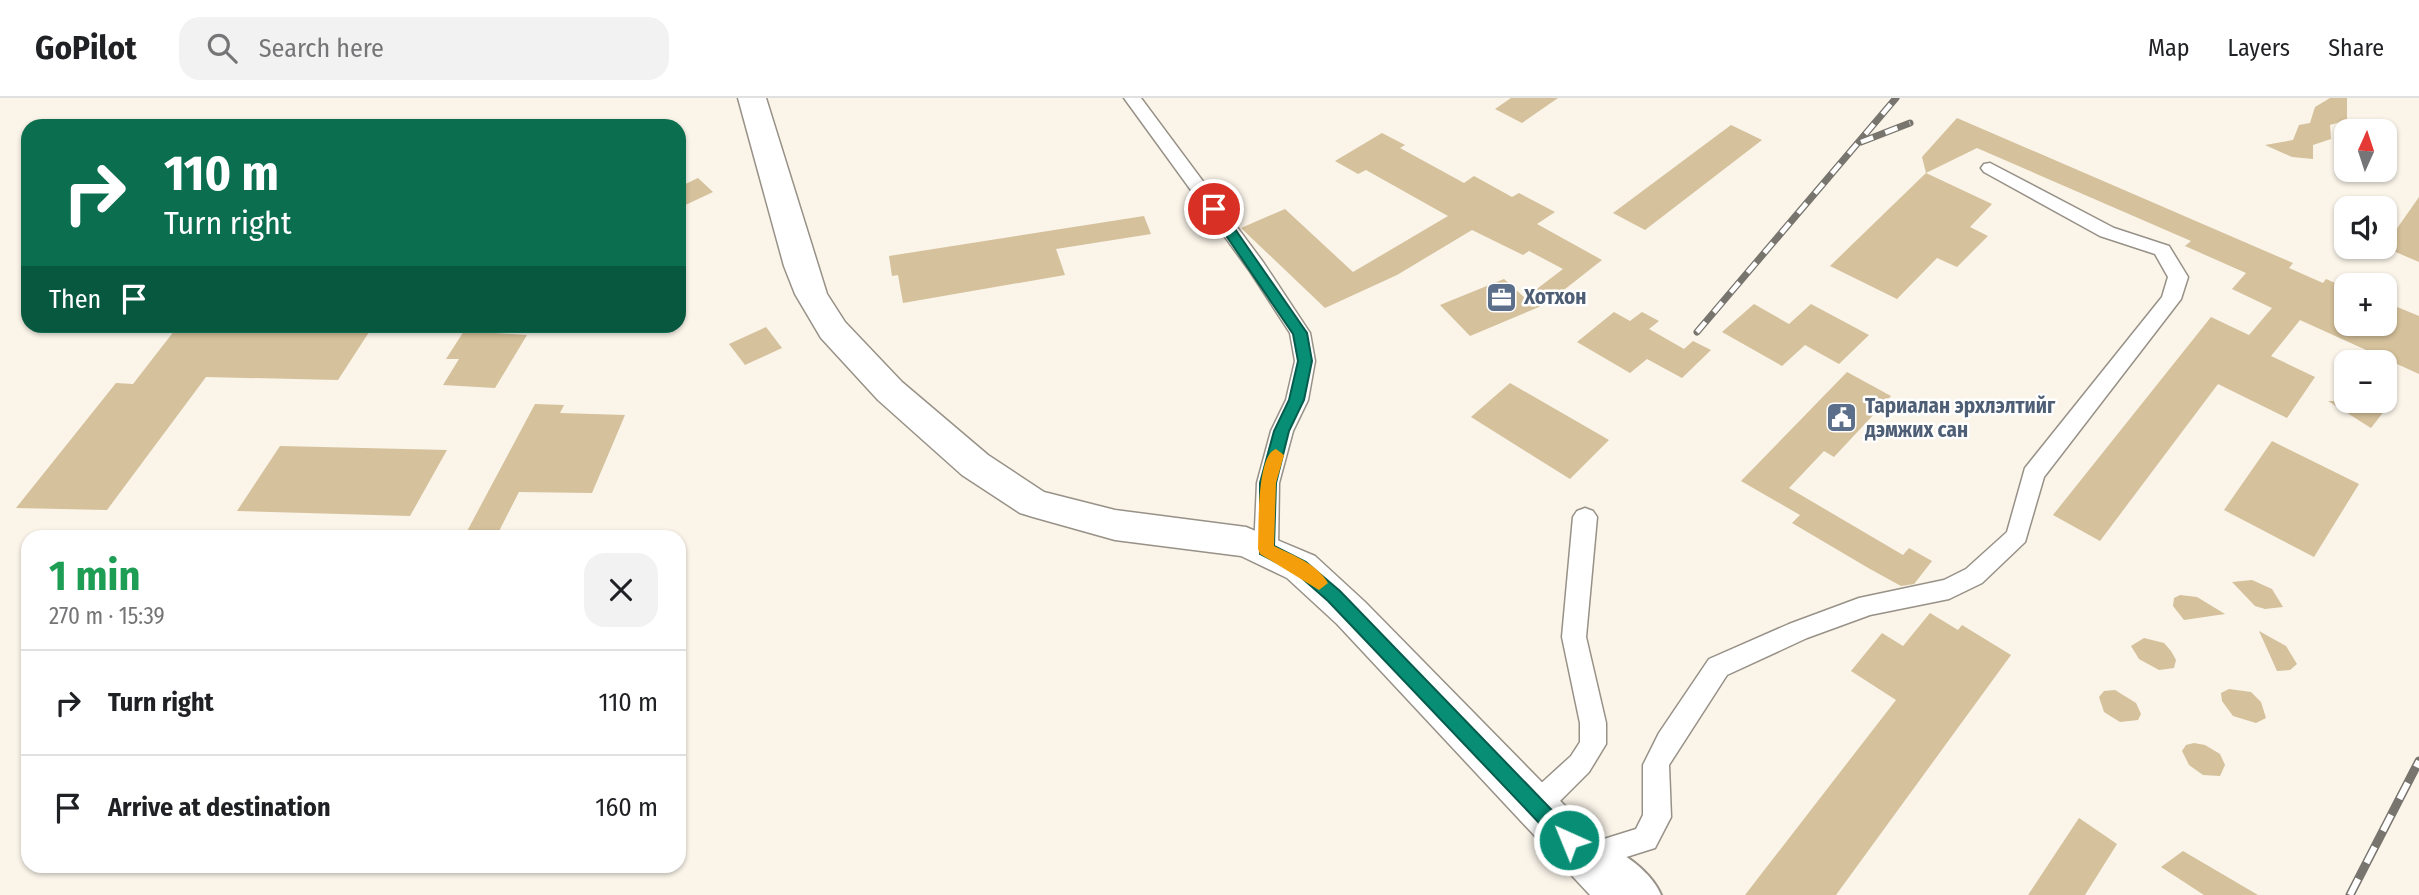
<!DOCTYPE html>
<meta charset="utf-8">
<style>
body{margin:0;font-family:"Fira Sans Condensed",sans-serif;background:#f2f2f2;color:#202124;height:100vh;display:flex;flex-direction:column;font-size:26px;white-space:nowrap}
*{box-sizing:border-box;margin:0}
p{font-size:23px;color:#757577}
.icon{flex:none;width:38px;height:38px;fill:none;stroke:currentColor;stroke-width:2;stroke-linecap:round;stroke-linejoin:round}
.map{position:relative;flex:1;overflow:hidden}
.drawer{position:absolute;left:21px;top:432px;width:665px;height:343px;display:flex;flex-direction:column;background:#fff;border-radius:21px;box-shadow:0 2px 5px #0004}
.drawer>*{flex:none}
.guide{position:absolute;left:21px;top:21px;width:665px;height:214px;border-radius:21px;box-shadow:0 2px 5px #0004;background:#0b6e4f;color:#fff;overflow:hidden}
.needle{width:46px;rotate:3deg}
.buttons{position:absolute;left:2334px;top:21px;display:grid;gap:14px}
.buttons a{display:grid;place-items:center;width:63px;height:63px;border-radius:14px;background:#fff;box-shadow:0 2px 5px #0004;font-size:35px}
.pin{position:absolute;display:grid;place-items:center;width:60px;height:60px;color:#fff;margin:-30px;border:4px solid #fff;border-radius:50%;box-shadow:0 2px 7px #0007}
.me{position:absolute;width:77px;margin:-38px;rotate:316deg;stroke-linejoin:round;filter:drop-shadow(0 0 5px #0008)}
.turn{display:flex;align-items:center;gap:24px;height:147px;padding:0 28px;font-size:32px}
.turn .icon{width:91px;height:91px;stroke-width:2.5}
.turn b{display:block;font-size:49px;line-height:60px}
.then{display:flex;align-items:center;height:66px;padding:0 28px;background:#0003;gap:14px;font-size:26px}
.round{display:grid;place-items:center;flex:none;width:74px;height:74px;border-radius:21px;background:#f2f2f2}
.overview{display:flex;align-items:center;justify-content:space-between;height:119px;padding:0 28px}
h1{font-size:42px;font-weight:700;line-height:52px;color:#1e9e55}
ul{padding:0;list-style:none}
li{display:flex;align-items:center;gap:21px;height:105px;padding:0 28px;border-top:2px solid #e0e0e0}
li div{flex:1}
li b{display:block;font-size:26px}
li em{font-style:normal}
header{display:flex;align-items:center;gap:42px;box-sizing:border-box;height:98px;padding:0 35px;background:#fff;border-bottom:2px solid #e0e0e0}
header strong{font-size:33px}
nav{display:flex;gap:38px;margin-inline-start:auto;font-size:24px}
.search{width:490px;height:63px;background:#f2f2f2;display:flex;align-items:center;gap:18px;box-sizing:border-box;padding:0 24px;border-radius:21px;color:#757577;font-size:26px}
.map>svg:first-child{display:block}
</style>
<header>
<strong>GoPilot</strong>
<div class="search"><svg class="icon" aria-label="search" viewBox="0 0 24 24"><circle cx="10" cy="10" r="6"/><path d="M15 15l6 6"/></svg>Search here</div>
<nav><a>Map</a><a>Layers</a><a>Share</a></nav>
</header>
<div class="map">
<svg width="2419" height="797" viewBox="0 0 2419 797">
<rect width="100%" height="100%" fill="#faf4e9"/>
<g fill="#d5c19b">
<path d="M1511,0h47l-36,25 -27,-14z"/>
<path d="M2330,0h17v22l-17,5 1,14 -18,6v14l-21,-2 -27,-12 28,-5 6,-15 11,-2 5,-16z"/>
<path d="M1957,20l336,145 -4,5 34,15 3,-4 21,9v36h38v-22l34,14v58l-119,-54 -29,36 44,21 -28,41 -69,-34 -118,157 -47,-26 158,-198 38,18 23,-27 -40,-19 14,-16 -61,-27 6,-5 -214,-93 -51,25 -4,-16z"/>
<path d="M1731,27l31,15 -117,90 -32,-17z"/>
<path d="M1382,35l23,12 -5,3 64,35 10,-7 38,21 7,-4 36,19 -18,12 65,36 -56,44 -76,32 -30,-31 64,-26 21,19 38,-29 -34,-18 -6,4 -51,-25 -75,45 -72,33 -84,-80 44,-19 68,63 95,-56 -82,-46 -8,4 -23,-13z"/>
<path d="M1926,75l66,31 -22,23 18,9 -31,31 -20,-9 -40,41 -67,-33z"/>
<path d="M698,80l15,14 -34,16v-21z"/>
<path d="M2419,99v65l-35,-15z"/>
<path d="M1144,118l7,18 -95,15 9,26 -162,28 -5,-28 -6,1 -3,-20z"/>
<path d="M1754,206l35,20 22,-20 58,31 -30,29 -34,-19 -23,21 -60,-34z"/>
<path d="M1614,214l16,9 12,-9 17,9 -10,8 35,20 9,-8 18,9 -29,28 -35,-19 -17,14 -53,-31z"/>
<path d="M178,228h195l-35,54 -132,-3 -99,133 -91,-2 100,-125 17,1z"/>
<path d="M766,229l16,21 -37,17 -16,-21z"/>
<path d="M464,233l63,4 -32,53 -52,-3 16,-26h-13z"/>
<path d="M1847,274l44,24 -57,61 -10,-6 -35,37 114,67 6,-7 23,13 -18,23 -13,2 -31,-17 -78,-46 8,-8 -59,-34z"/>
<path d="M1510,285l99,57 -39,39 -99,-62z"/>
<path d="M2328,303h64l-21,27z"/>
<path d="M535,306l29,1 -4,8 65,2 -33,78 -73,-1 -23,45 -31,-2z"/>
<path d="M2272,343l87,43 -45,73 -90,-47z"/>
<path d="M280,348l167,4 -37,66 -173,-5z"/>
<path d="M2252,482l20,9 11,18 -18,2 -10,-3 -23,-24z"/>
<path d="M2180,497l17,2 28,17 -41,6 -11,-14 1,-8z"/>
<path d="M1930,515l28,17 4,-5 49,30 -175,240h-91l151,-195 -45,-29 31,-38 21,13z"/>
<path d="M2259,533l27,15 11,18 -7,6 -13,1z"/>
<path d="M2144,540l20,5 7,8 5,9 -2,8 -15,2 -20,-11 -8,-13z"/>
<path d="M2229,591l22,3 10,10 5,16 -10,5 -23,-7 -11,-15 -1,-8z"/>
<path d="M2115,592l21,13 5,11 -3,6 -18,2 -16,-10 -5,-15 5,-6z"/>
<path d="M2194,645l11,2 15,9 5,11 -5,11 -17,-1 -14,-10 -7,-14 4,-6z"/>
<path d="M2079,720l38,26 -32,51h-57z"/>
<path d="M2183,753l75,44h-54l-43,-28z"/>
</g>
<g fill="none" stroke-linecap="round" stroke-linejoin="round">
<defs>
<g id="street">
<path d="M1124,0h17l122,164 47,71 5,28 -7,39 -15,31 -14,52 -1,66 -4,7 -8,2 -8,-2 -4,-7 3,-66 14,-52 15,-31 9,-39 -5,-28 -41,-63z"/>
<path d="M1990,65l124,65 55,18 19,31 -7,22 -137,178 -19,65 -43,41 -33,16 -79,16 -63,23 -80,37 -58,90 2,52 -16,31 -70,22 -10,-4 -4,-9 4,-9 61,-19 7,-14v-50l16,-32 50,-74 80,-35 70,-26 85,-18 22,-11 41,-37 18,-64 137,-171 6,-20 -13,-23 -55,-18 -116,-64 -3,-4 3,-4z"/>
<path d="M1585,410l8,3 4,6 -11,120 20,86v21l-17,28 -43,43 -10,3 -10,-3 -4,-9 4,-9 45,-41 9,-14v-19l-18,-86 11,-120 4,-6z"/>
</g>
<path id="primary" d="M738,0h28l61,196 18,28 57,60 86,73 56,37 71,18 131,17 69,29 50,46 272,277 7,16h-54l-253,-271 -50,-46 -46,-22 -126,-16 -82,-23 -13,-4 -58,-38 -84,-75 -57,-62 -26,-44 -11,-28z"/>
<path id="highway" d="M1585,737c28,11 64,32 76,60 -43,0 -79,0 -100,-38l7,-16z"/>
</defs>
<use href="#street" stroke="#979187" stroke-width="3"/>
<use href="#primary" stroke="#979187" stroke-width="3"/>
<use href="#highway" stroke="#979187" stroke-width="4"/>
<use href="#street" fill="#fff" fill-rule="evenodd"/>
<use href="#primary" fill="#fff" fill-rule="evenodd"/>
<use href="#highway" fill="#fff" fill-rule="evenodd"/>
<defs>
<g id="rail-far1">
<path d="M1861,44l49,-19"/>
<path d="M1697,234l199,-234"/>
</g>
<path id="rail" d="M2350,797l69,-134"/>
</defs>
<use href="#rail-far1" stroke="#78746e" stroke-width="7"/>
<use href="#rail" stroke="#78746e" stroke-width="9"/>
<use href="#rail-far1" stroke="#fff" stroke-width="4.5" stroke-dasharray="13" stroke-linecap="butt"/>
<use href="#rail" stroke="#fff" stroke-width="6" stroke-dasharray="18" stroke-linecap="butt"/>
</g>
<path fill="#078e75" stroke="#055c4c" stroke-width="2" d="M1210,108h9l88,127 5,28 -8,39 -15,31 -13,52 -2,63 32,16 34,29 235,243 3,6 -3,7 -6,2 -7,-2 -234,-246 -33,-29 -35,-18v-71l14,-52 15,-31 9,-39 -5,-27 -85,-125z"/>
<path fill="#f59e0b" d="M1276,351l8,6 -8,28 -2,63c19,9 43,18 54,37l-9,7 -59,-36 -2,-5c1,-19 -2,-94 18,-100z"/>
<defs>
<symbol id="office-square" viewBox="-11 -11 22 22"><rect x="-9" y="-9" width="18" height="18" rx="4" fill="#5c6f8a" stroke="#fff"/><path d="M-6-3h4V-5.5h4V-3h4V5H-6ZM-1-4.5V-3h2v-1.5ZM-6 0V1H6V0Z" fill="#fff"/></symbol>
<symbol id="civic-square" viewBox="-11 -11 22 22"><rect x="-9" y="-9" width="18" height="18" rx="4" fill="#5c6f8a" stroke="#fff"/><path d="M-.6-6.5H3V-4.5H.6V-3L4-1V1h2V6H-6V1h2V-1L-.6-3ZM-1.2 2.5V6h2.4V2.5Z" fill="#fff"/></symbol>
</defs>
<g fill-rule="evenodd">
<use href="#office-square" x="1484" y="182" width="35" height="35"/>
<use href="#civic-square" x="1824" y="302" width="35" height="35"/>
</g>
<g text-anchor="middle" stroke-width="5" stroke-linejoin="round" paint-order="stroke">
<g font-size="21" font-weight="bold" fill="#4e5e75" stroke="#fff" text-anchor="start">
<text x="1524" y="206">Хотхон</text>
<text x="1865" y="315">Тариалан эрхлэлтийг<tspan x="1865" dy="24">дэмжих сан</tspan></text>
</g>
</g>
</svg>
<div class="buttons">
<a><svg class="needle" viewBox="-14 -14 28 28"><path d="M0-13l5 13h-10z" fill="#e53935"/><path d="M0 13l5-13h-10z" fill="#757577"/></svg></a>
<a><svg class="icon" aria-label="sound" viewBox="0 0 24 24"><path d="M4 9h4l5-4v14l-5-4H4zM17 9q2 3 0 6"/></svg></a>
<a>+</a>
<a>−</a>
</div>
<div class="pin" style="left:1214px;top:111px;background:#d93025"><svg class="icon" aria-label="arrive" viewBox="0 0 24 24"><path d="M6 21V4h12l-3 4 3 4H6"/></svg></div>
<svg class="me" style="left:1569px;top:742px" viewBox="-20 -20 40 40"><circle r="17" fill="#078e75" stroke="#fff" stroke-width="3"/><path d="M0-11L8 9 0 5-8 9z" fill="#fff"/></svg>
<div class="guide">
<div class="turn"><svg class="icon" aria-label="right" viewBox="0 0 24 24"><path d="M7 20v-9h11M14 6l5 5-5 5"/></svg><div><b>110 m</b>Turn right</div></div>
<div class="then">Then<svg class="icon" aria-label="arrive" viewBox="0 0 24 24"><path d="M6 21V4h12l-3 4 3 4H6"/></svg></div>
</div>
<section class="drawer">
<div class="overview"><div><h1>1 min</h1><p>270 m · 15:39</p></div><a class="round"><svg class="icon" aria-label="close" viewBox="0 0 24 24"><path d="M6 6l12 12M18 6L6 18"/></svg></a></div>
<ul>
<li><svg class="icon" aria-label="right" viewBox="0 0 24 24"><path d="M7 20v-9h11M14 6l5 5-5 5"/></svg><div><b>Turn right</b></div><em>110 m</em></li>
<li><svg class="icon" aria-label="arrive" viewBox="0 0 24 24"><path d="M6 21V4h12l-3 4 3 4H6"/></svg><div><b>Arrive at destination</b></div><em>160 m</em></li>
</ul>
</section>
</div>
